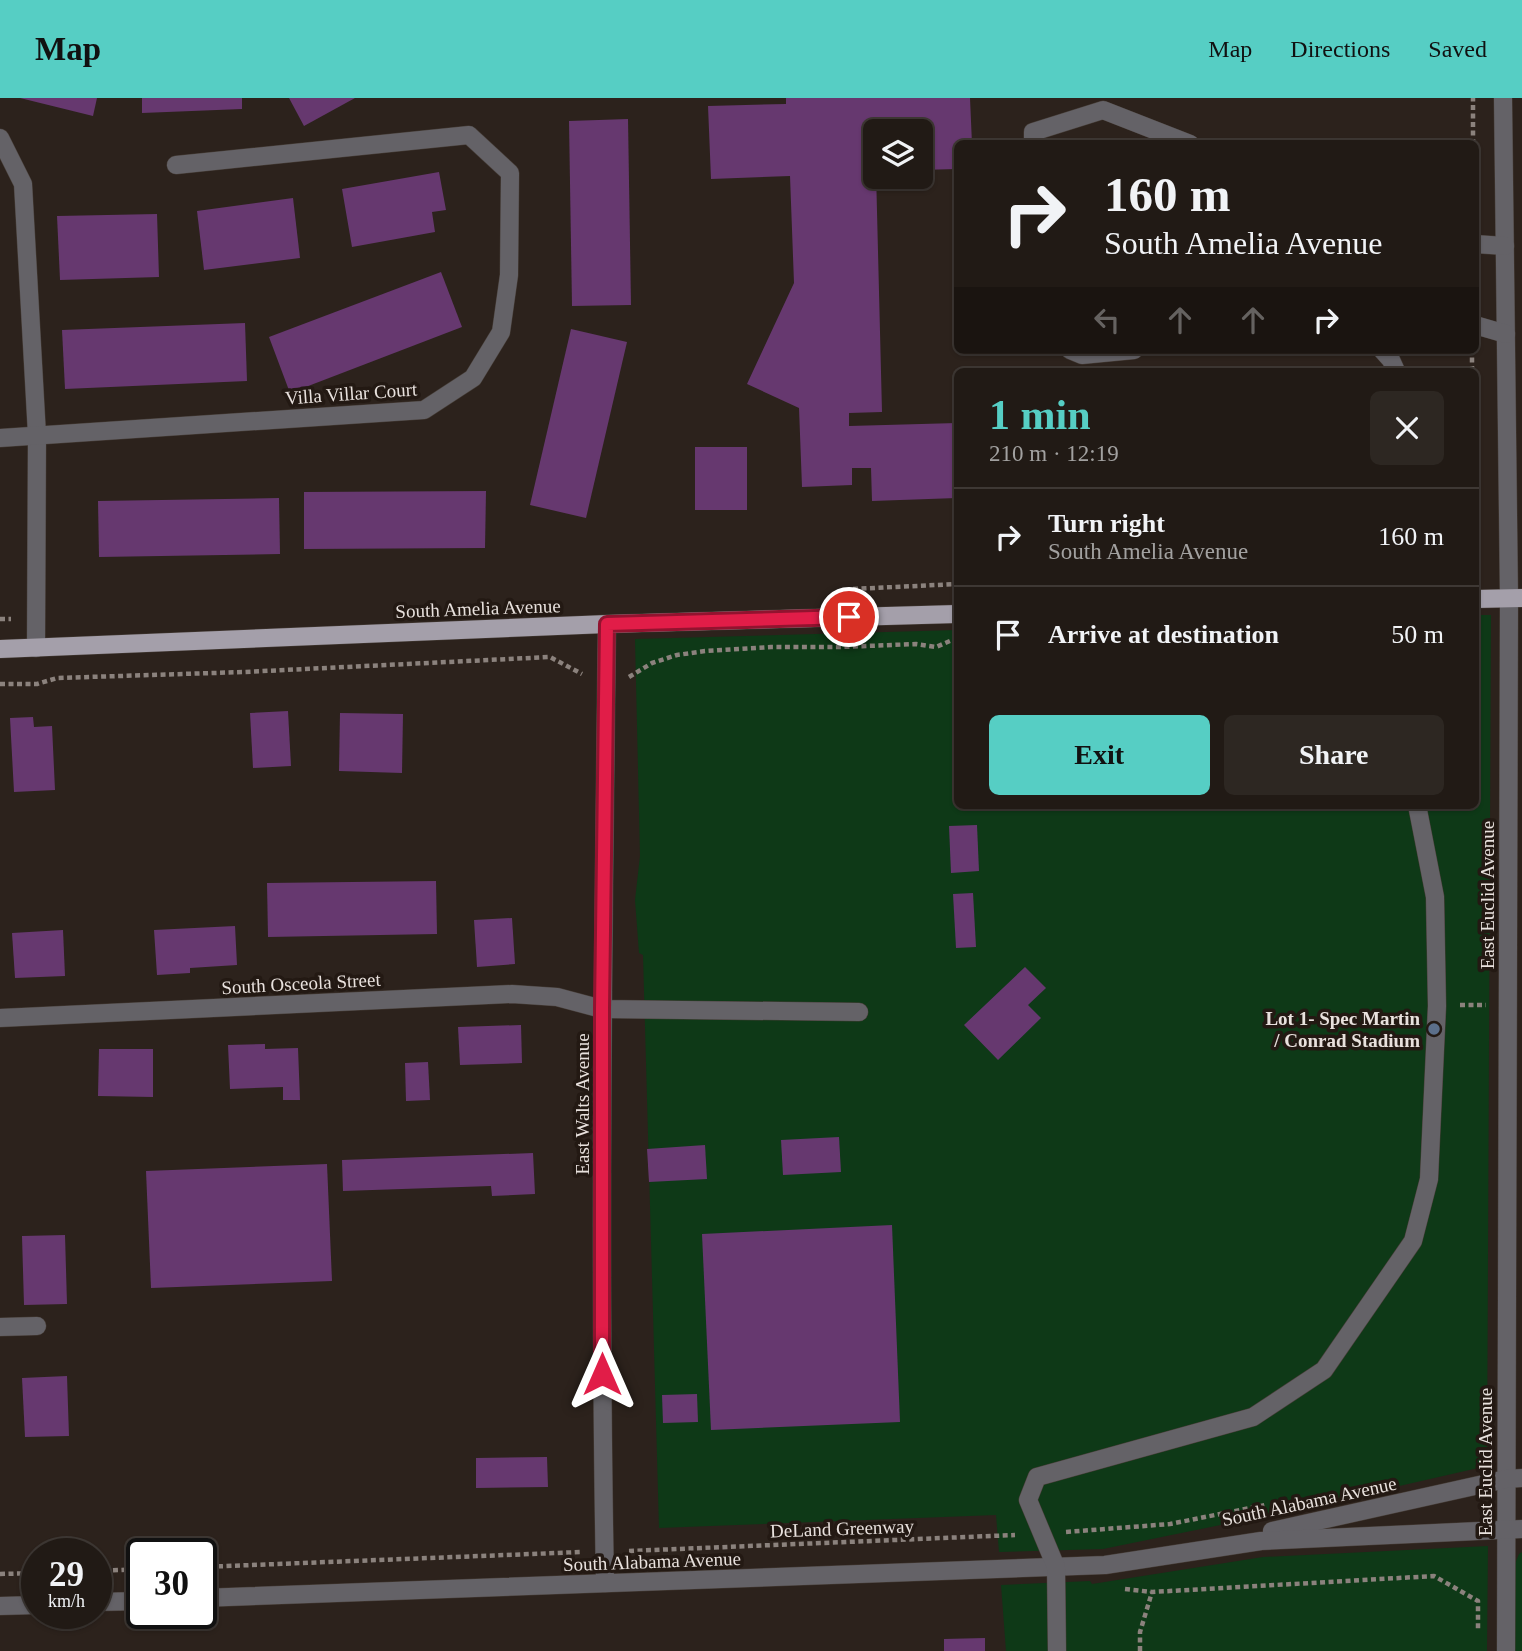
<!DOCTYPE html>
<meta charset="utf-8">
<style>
body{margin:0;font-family:Georgia,serif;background:#2d2722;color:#f1f3f6;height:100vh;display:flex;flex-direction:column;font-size:26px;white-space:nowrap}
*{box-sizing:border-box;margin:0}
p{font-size:23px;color:#a2a1a0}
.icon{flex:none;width:38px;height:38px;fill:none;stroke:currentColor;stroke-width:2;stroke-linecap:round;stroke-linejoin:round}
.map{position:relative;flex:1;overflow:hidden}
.drawer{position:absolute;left:954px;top:270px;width:525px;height:441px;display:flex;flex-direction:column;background:#211a15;border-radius:10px;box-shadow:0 2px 5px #0004,0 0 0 2px #3e3834}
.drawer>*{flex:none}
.banner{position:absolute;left:954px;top:42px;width:525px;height:214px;border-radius:10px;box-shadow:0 2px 5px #0004,0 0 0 2px #3e3834;background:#211a15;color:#f1f3f6;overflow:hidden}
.tools{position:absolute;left:863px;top:21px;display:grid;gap:14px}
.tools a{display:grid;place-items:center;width:70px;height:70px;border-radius:10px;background:#211a15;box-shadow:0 2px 5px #0004,0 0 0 2px #3e3834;font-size:35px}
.speed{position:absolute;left:21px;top:1440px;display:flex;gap:14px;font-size:35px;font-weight:700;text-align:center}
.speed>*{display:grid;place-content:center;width:91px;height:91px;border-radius:50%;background:#211a15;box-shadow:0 2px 5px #0004,0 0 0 2px #3e3834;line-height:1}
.speed small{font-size:18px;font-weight:400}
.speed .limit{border:4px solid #111;border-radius:10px;background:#fff;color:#111}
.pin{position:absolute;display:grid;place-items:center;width:60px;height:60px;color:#fff;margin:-30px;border:4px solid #fff;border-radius:50%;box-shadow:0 2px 7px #0007}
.me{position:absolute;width:77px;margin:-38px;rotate:0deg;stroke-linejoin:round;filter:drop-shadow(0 0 5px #0008)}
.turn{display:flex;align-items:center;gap:24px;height:147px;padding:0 35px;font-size:32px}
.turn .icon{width:91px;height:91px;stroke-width:2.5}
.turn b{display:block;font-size:49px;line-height:60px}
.lanes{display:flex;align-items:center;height:66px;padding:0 35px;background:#0003;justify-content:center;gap:35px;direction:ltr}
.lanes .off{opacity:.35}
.round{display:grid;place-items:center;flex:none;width:74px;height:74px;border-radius:10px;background:#2d2722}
.headline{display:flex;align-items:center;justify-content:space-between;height:119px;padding:0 35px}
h1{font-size:42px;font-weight:600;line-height:52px;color:#56cec4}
.action{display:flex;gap:14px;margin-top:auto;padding:14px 35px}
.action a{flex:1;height:80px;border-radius:10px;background:#56cec4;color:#111;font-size:28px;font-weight:600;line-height:80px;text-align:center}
.action a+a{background:#2d2722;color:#f1f3f6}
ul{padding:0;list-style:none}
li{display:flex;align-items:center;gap:21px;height:98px;padding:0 35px;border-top:2px solid #3e3834}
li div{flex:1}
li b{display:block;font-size:26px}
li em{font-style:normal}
header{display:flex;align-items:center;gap:42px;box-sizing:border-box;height:98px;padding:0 35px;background:#56cec4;color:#111}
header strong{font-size:33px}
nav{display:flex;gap:38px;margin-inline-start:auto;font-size:24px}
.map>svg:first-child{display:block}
</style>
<header>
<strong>Map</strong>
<nav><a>Map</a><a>Directions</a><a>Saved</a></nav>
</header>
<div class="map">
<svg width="1522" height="1553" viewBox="0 0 1522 1553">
<rect width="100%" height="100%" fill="#2c221c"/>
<g fill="#0e3917">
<path d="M1475,517h16l-4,851 -193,44 -191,39 -104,3 -3,-37 -337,13 -16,-573 -4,-2 -4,-53 5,-44 -5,-217 322,-9v175h518z"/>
<path d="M1488,1448l-1,105h-481l-5,-66 89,-4 2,3 171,-27z"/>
<path d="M1522,1454v99h-7l-1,-85 5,-12z"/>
</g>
<g fill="#66386f">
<path d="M20,0h77l-4,18z"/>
<path d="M142,0h100v11l-100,4z"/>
<path d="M289,0h66l-51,28z"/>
<path d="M786,0h184l2,46h-15v25l-37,1v-39h-45l7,281 -33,1v13l108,-3v75l-85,3 -1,-33h-19v17l-50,2 -3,-79 -52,-24 47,-101 -4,-107 -79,3 -3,-73 78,-2z"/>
<path d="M628,21l3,186 -59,1 -3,-185z"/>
<path d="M439,74l7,38 -14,2 3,20 -83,15 -10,-58z"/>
<path d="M293,100l7,60 -96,12 -7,-59z"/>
<path d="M157,116l2,63 -99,3 -3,-64z"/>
<path d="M441,174l21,55 -172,66 -21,-56z"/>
<path d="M245,225l2,58 -182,8 -3,-59z"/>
<path d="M571,231l56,13 -41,176 -56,-13z"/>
<rect x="695" y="349" width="52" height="63"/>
<path d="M486,393l-1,57 -181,1v-57z"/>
<path d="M279,400l1,56 -181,3 -1,-56z"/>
<path d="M288,613l3,55 -38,2 -3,-55z"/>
<path d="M340,615l63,1 -1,59 -63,-2z"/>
<path d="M33,619l1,10 18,-1 3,64 -41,2 -4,-74z"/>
<path d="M977,727l2,46 -28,2 -2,-47z"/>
<path d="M436,783l1,53 -169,3 -1,-54z"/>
<path d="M973,795l3,54 -20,1 -3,-54z"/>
<path d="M512,820l3,46 -38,3 -3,-47z"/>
<path d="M235,828l2,39 -47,3v5l-33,2 -3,-45z"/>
<path d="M63,832l2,46 -50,2 -3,-45z"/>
<path d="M1025,869l21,21 -18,17 13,13 -43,42 -34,-35z"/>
<path d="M521,927l1,38 -62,2 -2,-38z"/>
<path d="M265,946v5l33,-1 2,52h-17v-13l-53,2 -2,-44z"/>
<path d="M99,951h54v48l-55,-1z"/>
<path d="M428,964l2,38 -24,1 -1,-38z"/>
<path d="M839,1039l2,35 -58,3 -2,-35z"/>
<path d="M705,1047l2,34 -58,3 -2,-33z"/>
<path d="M533,1055l2,41 -43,2 -1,-10 -148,5 -1,-31z"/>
<path d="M327,1066l5,117 -181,7 -5,-117z"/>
<path d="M892,1127l8,197 -189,8 -9,-196z"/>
<path d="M65,1137l2,69 -43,1 -2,-69z"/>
<path d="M67,1278l2,60 -44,1 -3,-59z"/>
<path d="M697,1296l1,28 -35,1 -1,-28z"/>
<path d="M547,1359l1,30 -72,1v-30z"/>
<path d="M985,1540v13h-41v-12z"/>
</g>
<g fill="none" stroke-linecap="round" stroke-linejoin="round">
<defs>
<g id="minor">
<path d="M1503,0l6,500 -3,1053"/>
<path d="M0,40l23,46 14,251 -1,213"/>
<path d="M1033,46v-12l70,-22 87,34"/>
<path d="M1475,146l30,2"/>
<path d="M1475,227l31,9"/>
<path d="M1070,252l12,5 52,-5"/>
<path d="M1382,252l9,10 5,11"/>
<path d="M0,340l424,-28 49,-32 28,-46 8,-57 1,-102 -41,-38 -293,30"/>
<path d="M0,920l512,-24 45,3 45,12 257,3"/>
<path d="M0,1229l37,-1"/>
<path d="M1272,1433l234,-52 16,-1"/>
<path d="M605,1485c-6,-320 -2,-639 2,-959"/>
<path d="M201,1500l904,-33 156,-24 261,-12"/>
<path d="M96,1504l46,-1"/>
<path d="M0,1508l37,-1"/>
<path d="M1057,1553l-1,-84 -28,-67 9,-23 216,-60 71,-47 89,-129 16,-62 8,-173 -2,-109 -18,-92"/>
</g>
<g id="major">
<path d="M1475,501l47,-1"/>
<path d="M0,551l607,-25 350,-10"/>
</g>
</defs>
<use href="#minor" stroke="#463d37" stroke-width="19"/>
<use href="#major" stroke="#463d37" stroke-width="19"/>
<g stroke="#8b827d" stroke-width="4.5" stroke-dasharray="5 3.5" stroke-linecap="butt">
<path d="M1473,46v-46"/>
<path d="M1472,273v-21"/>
<path d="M853,491l104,-5"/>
<path d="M0,521h11"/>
<path d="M629,579l23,-14 25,-8 28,-4 66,-4h70l75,-3 20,3 14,-6"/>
<path d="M0,586h37l20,-6 187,-6 306,-15 32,17"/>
<path d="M1460,907h26"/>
<path d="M1066,1434l104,-8 95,-19"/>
<path d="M629,1453l386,-16"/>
<path d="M201,1469l381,-15"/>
<path d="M96,1473l46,-2"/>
<path d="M0,1476l37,-1"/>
<path d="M1125,1491l27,3 282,-16 44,25v30"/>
<path d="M1140,1553v-19l12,-40"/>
</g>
<use href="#minor" stroke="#646267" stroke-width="18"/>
<use href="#major" stroke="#a49faa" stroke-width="18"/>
</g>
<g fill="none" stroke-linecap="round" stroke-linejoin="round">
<defs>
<path id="route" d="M602,1276v-365l5,-385 242,-7"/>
</defs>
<use href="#route" stroke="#92132f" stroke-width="18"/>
<use href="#route" stroke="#e11d48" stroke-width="12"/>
</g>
<circle fill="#5c6f8a" stroke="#231913" stroke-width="2.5" cx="1434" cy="931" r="7"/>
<g text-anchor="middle" stroke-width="7" stroke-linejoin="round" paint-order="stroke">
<g font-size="19" fill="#e8e1dd" stroke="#231913">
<text transform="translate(351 295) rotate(-4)" y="7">Villa Villar Court</text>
<text transform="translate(478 510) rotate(-2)" y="7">South Amelia Avenue</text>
<text transform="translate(1487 797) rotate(-90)" y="7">East Euclid Avenue</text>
<text transform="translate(301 885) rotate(-3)" y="7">South Osceola Street</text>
<text transform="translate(582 1006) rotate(-90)" y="7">East Walts Avenue</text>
<text transform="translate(1485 1364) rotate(-90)" y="7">East Euclid Avenue</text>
<text transform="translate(1309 1403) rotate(-12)" y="7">South Alabama Avenue</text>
<text transform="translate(842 1430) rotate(-2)" y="7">DeLand Greenway</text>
<text transform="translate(652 1463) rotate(-2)" y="7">South Alabama Avenue</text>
</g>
<g font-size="19" font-weight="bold" fill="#e8e1dd" stroke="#231913" text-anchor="end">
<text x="1420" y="927">Lot 1- Spec Martin<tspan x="1420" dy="22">/ Conrad Stadium</tspan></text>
</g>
</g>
</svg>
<div class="tools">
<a><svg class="icon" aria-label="layers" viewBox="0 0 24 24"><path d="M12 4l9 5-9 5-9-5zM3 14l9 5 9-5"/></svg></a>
</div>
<div class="speed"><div>29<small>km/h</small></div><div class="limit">30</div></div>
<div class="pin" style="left:849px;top:519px;background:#d93025"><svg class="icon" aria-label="arrive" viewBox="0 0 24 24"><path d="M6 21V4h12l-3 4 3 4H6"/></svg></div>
<svg class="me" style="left:602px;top:1276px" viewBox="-20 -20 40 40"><path d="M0-17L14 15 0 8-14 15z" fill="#e11d48" stroke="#fff" stroke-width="4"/></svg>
<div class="banner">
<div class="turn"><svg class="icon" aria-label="right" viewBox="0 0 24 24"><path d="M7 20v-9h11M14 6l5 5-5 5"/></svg><div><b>160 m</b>South Amelia Avenue</div></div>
<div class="lanes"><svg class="icon off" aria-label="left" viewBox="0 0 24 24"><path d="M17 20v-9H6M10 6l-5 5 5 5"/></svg><svg class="icon off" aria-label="ahead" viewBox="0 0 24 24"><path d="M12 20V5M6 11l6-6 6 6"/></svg><svg class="icon off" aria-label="ahead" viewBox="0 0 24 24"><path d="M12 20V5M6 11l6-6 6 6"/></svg><svg class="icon" aria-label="right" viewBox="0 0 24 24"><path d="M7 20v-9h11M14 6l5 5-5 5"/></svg></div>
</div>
<section class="drawer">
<div class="headline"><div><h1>1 min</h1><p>210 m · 12:19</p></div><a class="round"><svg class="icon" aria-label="close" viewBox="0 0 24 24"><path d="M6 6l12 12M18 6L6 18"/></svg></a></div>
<ul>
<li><svg class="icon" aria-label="right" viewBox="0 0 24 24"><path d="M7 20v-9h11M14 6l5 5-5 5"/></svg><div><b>Turn right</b><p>South Amelia Avenue</p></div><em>160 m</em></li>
<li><svg class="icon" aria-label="arrive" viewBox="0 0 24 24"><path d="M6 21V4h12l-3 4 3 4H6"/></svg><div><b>Arrive at destination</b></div><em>50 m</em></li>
</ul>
<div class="action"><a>Exit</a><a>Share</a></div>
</section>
</div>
